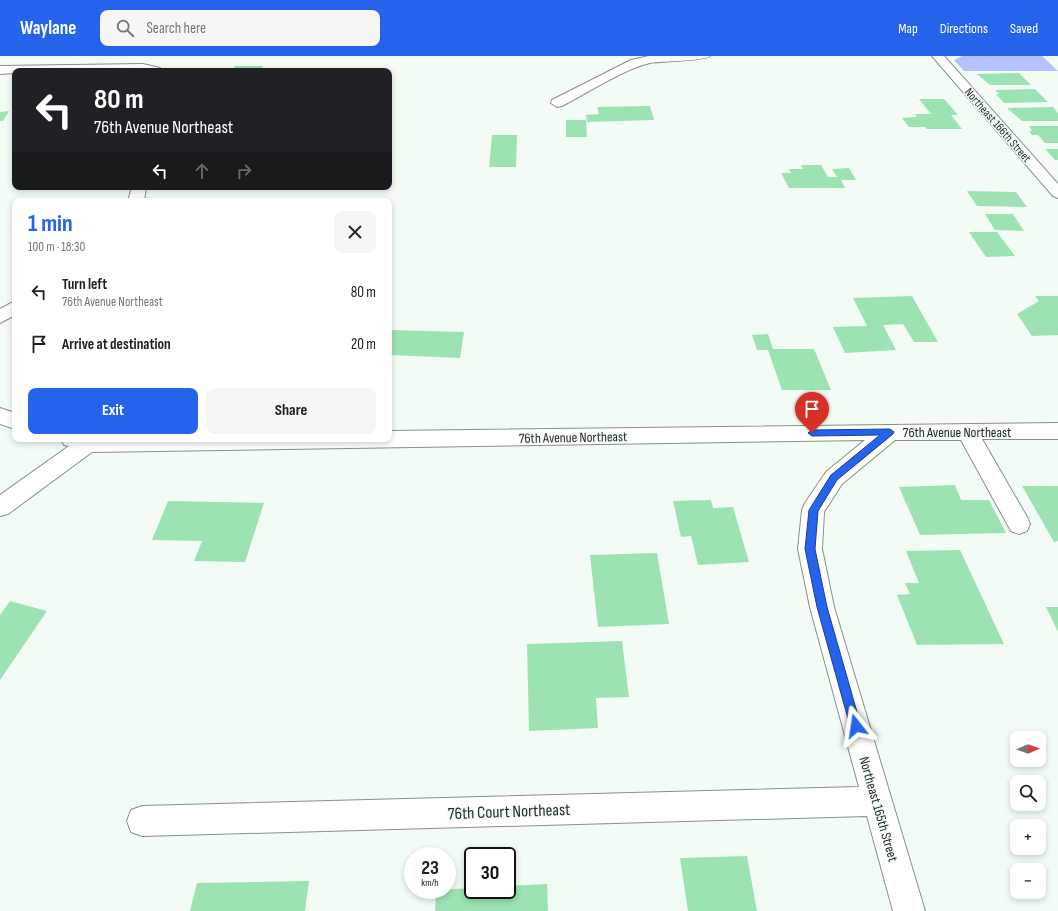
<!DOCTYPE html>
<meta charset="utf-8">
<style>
body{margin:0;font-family:"Sofia Sans Condensed",sans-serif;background:#f6f6f6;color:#202124;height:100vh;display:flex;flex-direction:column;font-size:15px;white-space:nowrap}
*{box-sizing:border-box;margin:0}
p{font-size:13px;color:#757577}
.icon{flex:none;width:22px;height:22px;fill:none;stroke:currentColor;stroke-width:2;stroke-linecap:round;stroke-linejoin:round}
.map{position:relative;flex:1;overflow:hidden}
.details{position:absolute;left:12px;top:142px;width:380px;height:244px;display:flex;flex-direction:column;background:#fff;border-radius:8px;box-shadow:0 2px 6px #0003}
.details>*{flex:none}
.top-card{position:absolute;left:12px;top:12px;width:380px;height:122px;border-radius:8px;box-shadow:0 2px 6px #0003;background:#202124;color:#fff;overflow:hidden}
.needle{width:26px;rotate:88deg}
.tools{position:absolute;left:1010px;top:675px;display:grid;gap:8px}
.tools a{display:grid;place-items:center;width:36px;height:36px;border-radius:8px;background:#fff;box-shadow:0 2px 6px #0003;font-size:20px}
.speed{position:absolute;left:404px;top:791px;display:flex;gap:8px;font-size:20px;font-weight:700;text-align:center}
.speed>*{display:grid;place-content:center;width:52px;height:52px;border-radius:50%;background:#fff;box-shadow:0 2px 6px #0003;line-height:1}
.speed small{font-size:10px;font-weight:400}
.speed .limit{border:2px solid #111;border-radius:6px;background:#fff;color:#111}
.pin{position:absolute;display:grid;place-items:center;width:34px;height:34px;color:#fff;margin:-41px -17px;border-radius:50% 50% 50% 0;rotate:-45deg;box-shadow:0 0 4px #0007}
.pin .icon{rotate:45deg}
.me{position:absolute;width:44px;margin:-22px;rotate:345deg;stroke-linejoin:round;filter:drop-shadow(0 0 3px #0008)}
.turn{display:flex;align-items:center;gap:14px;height:84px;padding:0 16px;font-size:18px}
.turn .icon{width:52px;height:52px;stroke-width:2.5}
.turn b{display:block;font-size:28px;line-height:34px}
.lanes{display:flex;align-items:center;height:38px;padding:0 16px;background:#0003;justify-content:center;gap:20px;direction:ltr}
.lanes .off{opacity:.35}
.round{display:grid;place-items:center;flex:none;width:42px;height:42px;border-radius:8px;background:#f6f6f6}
.head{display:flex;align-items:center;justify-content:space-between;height:68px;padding:0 16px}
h1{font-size:24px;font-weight:700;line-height:30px;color:#2563eb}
.button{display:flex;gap:8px;margin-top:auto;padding:8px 16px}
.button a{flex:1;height:46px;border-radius:8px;background:#2563eb;color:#fff;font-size:16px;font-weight:700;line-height:46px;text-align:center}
.button a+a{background:#f6f6f6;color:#202124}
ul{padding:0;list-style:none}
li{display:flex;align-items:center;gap:12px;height:52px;padding:0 16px}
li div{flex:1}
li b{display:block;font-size:15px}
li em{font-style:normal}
header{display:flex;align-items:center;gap:24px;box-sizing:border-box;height:56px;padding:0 20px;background:#2563eb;color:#fff}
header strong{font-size:19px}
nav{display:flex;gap:22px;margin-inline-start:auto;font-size:14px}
.search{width:280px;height:36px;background:#f6f6f6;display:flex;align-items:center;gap:10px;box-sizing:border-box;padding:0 14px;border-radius:8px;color:#757577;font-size:15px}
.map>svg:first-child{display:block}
</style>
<header>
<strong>Waylane</strong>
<div class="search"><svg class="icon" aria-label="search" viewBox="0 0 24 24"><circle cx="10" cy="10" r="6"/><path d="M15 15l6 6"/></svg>Search here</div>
<nav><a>Map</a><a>Directions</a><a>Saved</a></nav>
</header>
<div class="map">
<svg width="1058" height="855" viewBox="0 0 1058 855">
<rect width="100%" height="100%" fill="#f2fcf5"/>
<path fill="#b6c2fe" d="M962,0h80l16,15h-94l-10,-11z"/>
<g fill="#9ce2b3">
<path d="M235,10h28l-3,5h-28z"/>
<path d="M1019,17l12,12h-41l-13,-11z"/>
<path d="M1035,33l13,13 -44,1 -8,-9h3l-4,-4z"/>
<path d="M919,43h25l14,16h-7l11,14h-35l-2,-2h-16l-7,-9 15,-1 -2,-3h16z"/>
<path d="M650,50l4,14 -67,2 -1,-7 13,-1 -2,-7z"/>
<path d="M1053,51l5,6v8h-36l-15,-13z"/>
<path d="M9,55l-6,10h-3v-9z"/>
<path d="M566,64h20l1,17h-21z"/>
<path d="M1029,70h29v17h-13l-7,-8h-6l-3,-4h3z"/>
<path d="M492,79h25l-1,32h-27z"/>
<path d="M1045,93h13v11h-3z"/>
<path d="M801,109h20l7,12h9l-5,-8 17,-1 7,12h-15l4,8h-56l-8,-15h10l-2,-4h14z"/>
<path d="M967,135l49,1 11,15 -50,-1z"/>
<path d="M985,158h28l11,17 -29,-1z"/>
<path d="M969,176h28l18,24 -29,1z"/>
<path d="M912,240l26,46h-24l-11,-18 -20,1 13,25 -51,3 -12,-26 34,-1 -14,-28z"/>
<path d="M1035,240h23v39l-26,1 -15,-22 22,-13z"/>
<path d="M391,274l73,2 -4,26 -71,-3v-18z"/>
<path d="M768,278l5,15h41l17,41h-49l-14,-40h-11l-5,-15z"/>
<path d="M955,429l6,15h28l17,33 -86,2 -21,-48z"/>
<path d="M1022,430h36v55l-4,1z"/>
<path d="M711,444l2,8 20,-1 16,55 -51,3 -7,-29 -10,1 -8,-36z"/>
<path d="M168,445l96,2 -19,59 -51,-1 8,-20 -50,-1z"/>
<path d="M960,494l44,94 -87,1 -20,-50 13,-1 -5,-11h14l-13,-32z"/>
<path d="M657,497l12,71 -71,3 -8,-72z"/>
<path d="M10,545l37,10 -47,69v-65z"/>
<path d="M1046,551h12v25z"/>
<path d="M622,585l7,56 -33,1 2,30 -69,3 -2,-87z"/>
<path d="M747,800l10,55h-69l-8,-53z"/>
<path d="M309,825l-4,30h-115l7,-28z"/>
<path d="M547,828l1,27h-113l1,-21 37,-2v2h34v-4z"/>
</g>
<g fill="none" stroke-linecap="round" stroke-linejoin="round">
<defs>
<g id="minor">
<path d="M649,0h61c-4,5 -50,5 -60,7 -24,5 -65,31 -88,43l-5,1 -6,-4 1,-3 79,-40z"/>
<path d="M932,0h12l114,128v14l-5,-2z"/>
<path d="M143,8l17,4 2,3h-147v2l-15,1v-8z"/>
<path d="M132,131h14l-2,14h-16z"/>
<path d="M15,245v14l-15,8v-14z"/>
<path d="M0,352l15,5v16l-15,-5z"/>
<path d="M1058,367v16h-76l45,78 3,7 -3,7 -8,3 -8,-3 -50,-91h-66l-53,44 -18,28 -2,37 12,58 91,304h-32l-26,-95 -725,20 -11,-4 -4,-11 4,-11 11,-4 717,-19 -49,-180 -12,-58 4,-39 3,-7 21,-31 39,-32 -773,12 -84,62 -8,2v-21l69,-49 -5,-1 -3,-6h328v-8z"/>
</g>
</defs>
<use href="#minor" stroke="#879089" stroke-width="2"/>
<use href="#minor" fill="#fff" fill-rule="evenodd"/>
</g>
<path fill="#2563eb" stroke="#184099" d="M890,373l4,3 -1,2 -56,46 -19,31 -3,38 12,58 34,119 -1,4 -4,2 -4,-2 -2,-4 -33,-119 -12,-58 4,-39 22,-35 49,-40 -68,1 -4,-3 4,-3z"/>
<g text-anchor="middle" stroke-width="3" stroke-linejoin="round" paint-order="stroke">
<g font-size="12" fill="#262a27" stroke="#f2fcf5">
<text transform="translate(998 69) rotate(49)" y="4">Northeast 166th Street</text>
</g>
<g font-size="14" fill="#262a27" stroke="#f2fcf5">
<text x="957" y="381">76th Avenue Northeast</text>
<text transform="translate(573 381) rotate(-1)" y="5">76th Avenue Northeast</text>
<text transform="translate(879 753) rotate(74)" y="5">Northeast 165th Street</text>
</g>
<g font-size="17" fill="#262a27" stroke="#f2fcf5">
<text transform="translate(509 755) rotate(-2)" y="6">76th Court Northeast</text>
</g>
</g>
</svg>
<div class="tools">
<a><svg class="needle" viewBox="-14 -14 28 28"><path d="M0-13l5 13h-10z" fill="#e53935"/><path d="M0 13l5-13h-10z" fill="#757577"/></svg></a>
<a><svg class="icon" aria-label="search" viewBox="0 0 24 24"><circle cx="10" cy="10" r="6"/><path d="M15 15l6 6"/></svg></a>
<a>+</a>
<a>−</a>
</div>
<div class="speed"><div>23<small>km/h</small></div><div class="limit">30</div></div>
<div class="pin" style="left:812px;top:377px;background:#d93025"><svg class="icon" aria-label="arrive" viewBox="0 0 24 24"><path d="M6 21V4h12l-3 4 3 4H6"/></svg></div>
<svg class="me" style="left:856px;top:670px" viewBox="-20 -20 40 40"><path d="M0-17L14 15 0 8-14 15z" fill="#2563eb" stroke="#fff" stroke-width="4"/></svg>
<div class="top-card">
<div class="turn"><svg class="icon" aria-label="left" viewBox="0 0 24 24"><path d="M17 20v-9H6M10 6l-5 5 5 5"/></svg><div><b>80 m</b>76th Avenue Northeast</div></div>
<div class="lanes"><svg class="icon" aria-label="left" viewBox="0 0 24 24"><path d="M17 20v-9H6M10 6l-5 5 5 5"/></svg><svg class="icon off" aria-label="ahead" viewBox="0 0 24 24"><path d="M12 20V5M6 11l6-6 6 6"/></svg><svg class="icon off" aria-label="right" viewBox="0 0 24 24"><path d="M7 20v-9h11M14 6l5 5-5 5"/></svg></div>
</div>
<section class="details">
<div class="head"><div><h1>1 min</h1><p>100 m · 18:30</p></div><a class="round"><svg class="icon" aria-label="close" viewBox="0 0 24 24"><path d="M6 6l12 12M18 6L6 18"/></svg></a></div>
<ul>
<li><svg class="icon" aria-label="left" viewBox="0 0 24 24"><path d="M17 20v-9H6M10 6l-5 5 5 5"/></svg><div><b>Turn left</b><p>76th Avenue Northeast</p></div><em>80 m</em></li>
<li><svg class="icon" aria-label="arrive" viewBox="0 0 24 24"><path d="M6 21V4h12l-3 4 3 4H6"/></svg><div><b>Arrive at destination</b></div><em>20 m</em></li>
</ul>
<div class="button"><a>Exit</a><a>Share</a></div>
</section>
</div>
